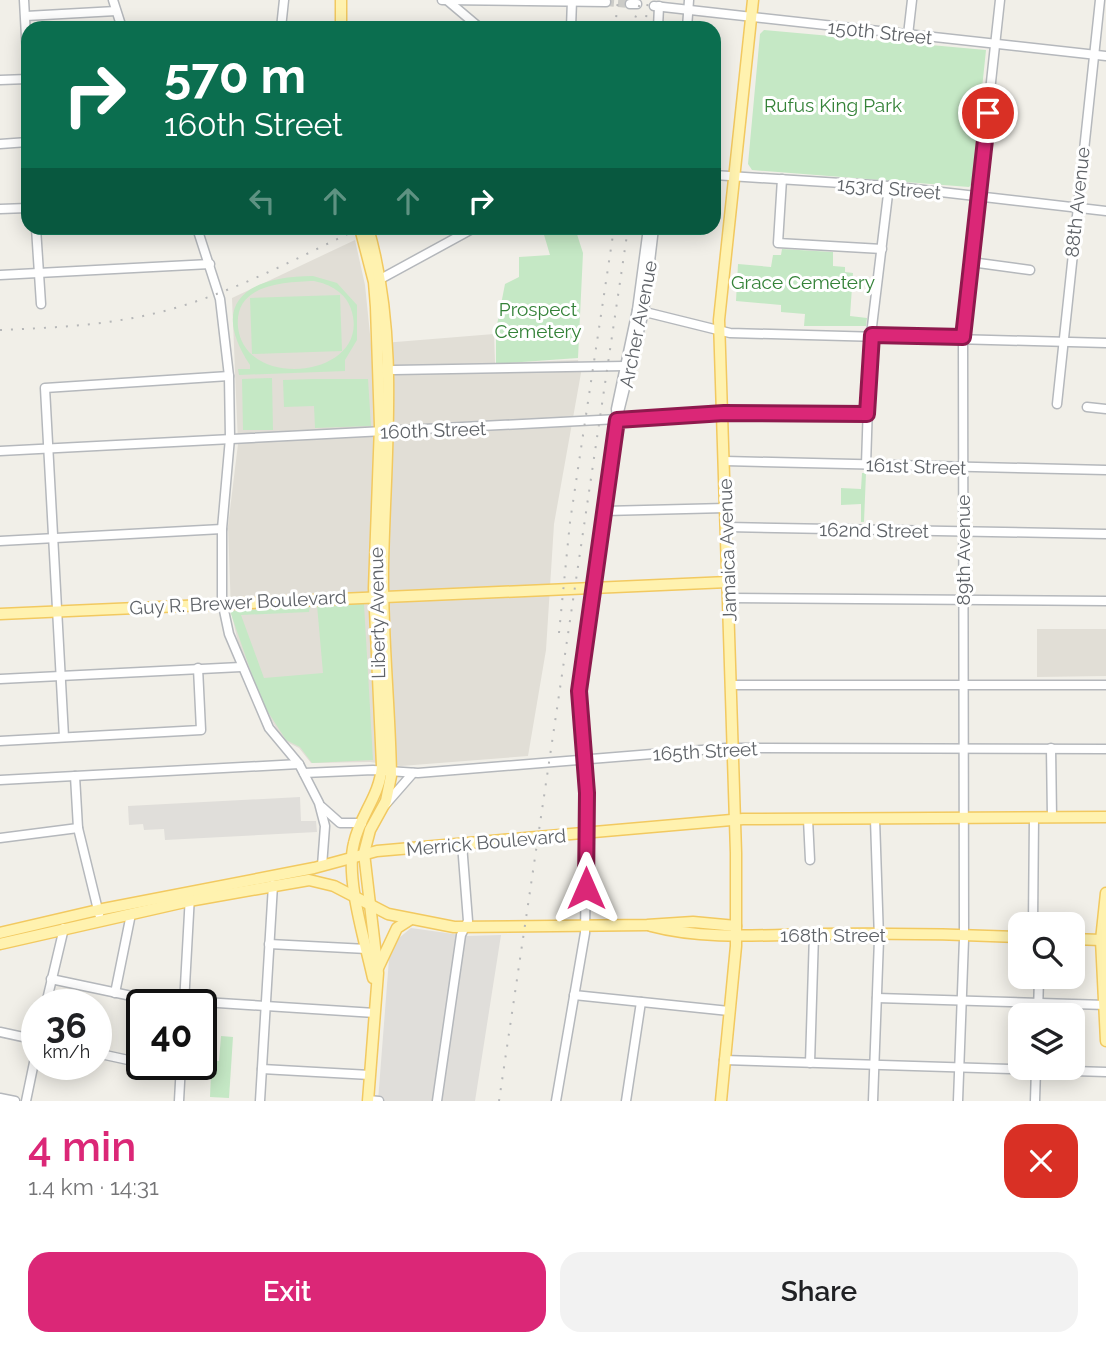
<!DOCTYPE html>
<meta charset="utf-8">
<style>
body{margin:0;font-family:Raleway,sans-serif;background:#f2f2f2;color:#202124;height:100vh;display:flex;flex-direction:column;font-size:26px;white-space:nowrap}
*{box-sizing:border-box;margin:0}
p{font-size:23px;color:#757577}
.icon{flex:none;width:38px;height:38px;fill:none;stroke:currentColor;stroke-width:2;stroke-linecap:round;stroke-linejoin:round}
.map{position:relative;height:1101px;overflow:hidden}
.sheet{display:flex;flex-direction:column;background:#fff;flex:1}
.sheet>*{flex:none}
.banner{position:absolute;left:21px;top:21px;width:700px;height:214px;border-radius:21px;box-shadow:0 4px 18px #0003;background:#0b6e4f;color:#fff;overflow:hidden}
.buttons{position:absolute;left:1008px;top:912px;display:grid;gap:14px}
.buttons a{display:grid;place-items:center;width:77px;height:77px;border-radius:14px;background:#fff;box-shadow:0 4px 18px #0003;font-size:35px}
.speed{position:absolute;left:21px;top:989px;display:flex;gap:14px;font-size:35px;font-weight:700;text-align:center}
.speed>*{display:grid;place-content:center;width:91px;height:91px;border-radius:50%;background:#fff;box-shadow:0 4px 18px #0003;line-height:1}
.speed small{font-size:18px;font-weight:400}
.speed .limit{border:4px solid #111;border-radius:10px;background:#fff;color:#111}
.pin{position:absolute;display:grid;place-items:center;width:60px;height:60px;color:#fff;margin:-30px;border:4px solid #fff;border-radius:50%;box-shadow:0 2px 7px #0007}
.me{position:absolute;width:77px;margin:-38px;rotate:0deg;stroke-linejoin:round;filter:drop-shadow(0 0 5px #0008)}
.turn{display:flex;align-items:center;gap:24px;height:147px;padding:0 28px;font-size:32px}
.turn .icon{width:91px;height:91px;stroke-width:2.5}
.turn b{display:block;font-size:49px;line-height:60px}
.lanes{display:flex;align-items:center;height:66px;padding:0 28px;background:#0003;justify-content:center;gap:35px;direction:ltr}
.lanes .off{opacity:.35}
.round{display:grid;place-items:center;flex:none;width:74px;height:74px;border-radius:21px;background:#f2f2f2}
.overview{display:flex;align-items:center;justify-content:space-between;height:119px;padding:0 28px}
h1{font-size:42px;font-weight:600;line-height:52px;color:#db2777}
.button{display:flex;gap:14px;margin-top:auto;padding:14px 28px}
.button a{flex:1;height:80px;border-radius:21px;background:#db2777;color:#fff;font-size:28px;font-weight:600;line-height:80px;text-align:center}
.button a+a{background:#f2f2f2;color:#202124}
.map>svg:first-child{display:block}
</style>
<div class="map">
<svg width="1106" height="1101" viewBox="0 0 1106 1101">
<rect width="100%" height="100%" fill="#f1efe8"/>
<g fill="#e0deda">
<path d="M300,797l1,24h15l1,11 -152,8 -1,-11 -20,1 -1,-6 -14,1 -1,-19z"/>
<path d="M411,928l57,8 33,-1 -26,166h-97l11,-142 10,-21z"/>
</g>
<g fill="#e1ded6">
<path d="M355,240l10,45 6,59 123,-10 1,29 83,-3 3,13 -27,151 -8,126 -18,106 -127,10 -31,-4 -59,1 -12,-15 -16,-8 -23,-40 -21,-53 -8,-36 -3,-85 10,-82 -6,-146z"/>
<path d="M1037,629h69v47l-69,1z"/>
</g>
<g fill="#c5e8c5" fill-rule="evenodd">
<path d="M764,30l222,20 -14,134 -3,3 -217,-17 -4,-6 12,-130z"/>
<path d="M542,228h33l8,25 -5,105 -82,6v-34l9,-46 14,-7v-20l31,-2z"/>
<path d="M782,249l51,3v14l12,1v5l8,1 -3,43 17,2 -1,8h-62l1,-12 -24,-2v-7l-45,-4 2,-37 33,3 2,-12h8z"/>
<path d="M313,276l24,7 20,22v35l-12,20v11l-106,4 -1,-6h12v-4c-43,-65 1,-89 63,-89zM314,281c16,3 32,12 37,28 23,68 -106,84 -113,18 -4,-43 46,-45 76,-46z"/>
<path d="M340,295l2,56 -90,3 -2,-56z"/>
<path d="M272,378l1,52h-30l-1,-51z"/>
<path d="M313,379h55l3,47 -56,2 -1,-22 -30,1 -1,-27z"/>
<path d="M862,473h4l-2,49h-3v-18l-20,1v-17l20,1z"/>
<path d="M364,604l9,156 -61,3 -12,-16 -14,-7 -25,-39 -31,-90 80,-5 -1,6 -68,3 23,63 59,-5 -6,-68z"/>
<path d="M221,1036l12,1 -4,61 -19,-1 1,-24 -24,-2 1,-7h13v-4l18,1z"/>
</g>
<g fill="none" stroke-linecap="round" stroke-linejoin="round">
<path stroke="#ccccc8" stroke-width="8" stroke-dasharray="8 4" stroke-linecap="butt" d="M606,2l24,2"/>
<defs>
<g id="minor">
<path d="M24,0l4,73"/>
<path d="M113,0l9,28"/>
<path d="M442,0l164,2"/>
<path d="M448,1l32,27"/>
<path d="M630,4h7"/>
<path d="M654,6l452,50"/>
<path d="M26,16l90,-5"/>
<path d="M281,28l3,-28"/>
<path d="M571,28l1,-28"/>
<path d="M658,28l1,-22"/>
<path d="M687,28l2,-28"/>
<path d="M908,35l4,-35"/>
<path d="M0,80l28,-1"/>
<path d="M0,144l28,-2"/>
<path d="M714,175l175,11 217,25"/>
<path d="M782,179l-4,64 104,6"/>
<path d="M0,209l28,-1"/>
<path d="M36,228l5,76"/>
<path d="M197,228l23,71 9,77 1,62 -8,91v72l7,33 40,94 30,36 20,39 6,23 -3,40"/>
<path d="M971,262l59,8"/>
<path d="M0,275l210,-11"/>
<path d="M375,282l99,-54"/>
<path d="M637,310l93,23 376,10"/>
<path d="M394,370l231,-4"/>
<path d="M1057,404l43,-404"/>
<path d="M1087,407l19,2"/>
<path d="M617,417l-1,-8 21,-99 11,-82"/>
<path d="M0,451l714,-37h153"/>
<path d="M725,461l381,9"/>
<path d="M866,465l4,-122 19,-157"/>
<path d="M604,511l122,-3"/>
<path d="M727,527l379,7"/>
<path d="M0,541l222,-12"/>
<path d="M729,598l377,3"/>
<path d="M0,679l241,-12"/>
<path d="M731,685h375"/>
<path d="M64,737l-19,-349 184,-12"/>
<path d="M0,741l201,-11 -3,-62"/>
<path d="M1051,748l1,69"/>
<path d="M304,773l69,-3 45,3 308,-25 380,1"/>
<path d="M75,776l3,52 21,86"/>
<path d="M0,780l299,-16"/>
<path d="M385,805l28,-32"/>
<path d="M322,807l18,16h22"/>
<path d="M808,819l2,41"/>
<path d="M0,838l78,-10"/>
<path d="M1033,924l1,-107"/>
<path d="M269,944l98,5"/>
<path d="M51,979l90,19 234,15"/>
<path d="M115,993l16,-79"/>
<path d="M574,995l155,16"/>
<path d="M877,998l229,7"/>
<path d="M46,1004l18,-76"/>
<path d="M184,1004l6,-109"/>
<path d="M1038,1015l1,-39"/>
<path d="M0,1032l37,8"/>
<path d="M96,1053l46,10"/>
<path d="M724,1060l382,12"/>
<path d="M810,1063l4,-129"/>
<path d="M148,1064h33"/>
<path d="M262,1069l108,6"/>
<path d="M0,1098l15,3"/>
<path d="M368,1100l11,1"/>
<path d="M26,1101l11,-53"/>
<path d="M179,1101l2,-37"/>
<path d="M260,1101l13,-216"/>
<path d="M437,1101l24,-166 7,-14 -6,-77"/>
<path d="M556,1101l29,-168 2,-140 -8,-102 38,-271 27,-108 10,-84"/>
<path d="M626,1101l15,-99"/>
<path d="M873,1101l6,-162 -4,-120"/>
<path d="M958,1101l6,-162 -1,-602 37,-337"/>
<path d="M1035,1101l1,-33"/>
</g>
<g id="major">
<path d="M341,0v28"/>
<path d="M360,228l14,54 2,25 4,119 -6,162 8,178c-2,30 -22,49 -28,77 -9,35 11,98 19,135"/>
<path d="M0,614l728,-32"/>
<path d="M1106,893l-5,47 5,101"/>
<path d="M651,926c52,14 112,9 165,8 68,-1 136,0 204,3"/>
<path d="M0,933l98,-23 216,-42 63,-17 366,-32 363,-2"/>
<path d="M1073,939l28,1"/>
<path d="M0,944l189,-43 120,-21 25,6 54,28 66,13 193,-2 46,-3 43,4"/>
<path d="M378,968l19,-40 14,-9"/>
<path d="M368,1101l10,-128 -14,-120 6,-23 16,-29 5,-25c-1,-70 -9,-139 -8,-209 2,-113 17,-229 -15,-339"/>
<path d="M721,1101l15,-155v-93l-17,-533 34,-320"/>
</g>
</defs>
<use href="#minor" stroke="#b5b8bc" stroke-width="11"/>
<use href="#major" stroke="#f2c960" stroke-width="13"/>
<use href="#minor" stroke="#fff" stroke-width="8"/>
<use href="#major" stroke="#fff2af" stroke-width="10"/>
<g stroke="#b6b7b8" stroke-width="2" stroke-dasharray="2 9" stroke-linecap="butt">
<path d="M615,28l3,-28"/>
<path d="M632,28l9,-28"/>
<path d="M645,28l3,-28"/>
<path d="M0,330c46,-2 93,-4 138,-13 78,-15 151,-55 222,-89"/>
<path d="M559,633l11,-111 44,-294"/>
<path d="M499,1101l129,-873"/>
</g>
</g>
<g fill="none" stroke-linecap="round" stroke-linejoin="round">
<defs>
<path id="route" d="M586,888l1,-95 -8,-102 38,-271 107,-7 143,1 5,-79 91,2 25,-224"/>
</defs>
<use href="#route" stroke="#8e194d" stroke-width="18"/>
<use href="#route" stroke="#db2777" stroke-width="12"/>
</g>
<g text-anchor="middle" stroke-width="6" stroke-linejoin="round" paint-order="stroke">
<g font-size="19" fill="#5f6368" stroke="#fff">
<text transform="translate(880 32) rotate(6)" y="7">150th Street</text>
<text transform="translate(889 188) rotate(5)" y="7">153rd Street</text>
<text transform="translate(1077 202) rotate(-84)" y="7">88th Avenue</text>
<text transform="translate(638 324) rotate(-79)" y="7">Archer Avenue</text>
<text transform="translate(433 430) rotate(-2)" y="7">160th Street</text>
<text transform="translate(916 466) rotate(2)" y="7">161st Street</text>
<text transform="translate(874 530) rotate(1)" y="7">162nd Street</text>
<text transform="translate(727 550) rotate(-92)" y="7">Jamaica Avenue</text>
<text transform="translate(963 550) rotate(-90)" y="7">89th Avenue</text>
<text transform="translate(238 602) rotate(-3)" y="7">Guy R. Brewer Boulevard</text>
<text transform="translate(377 613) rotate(-91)" y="7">Liberty Avenue</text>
<text transform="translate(705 751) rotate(-3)" y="7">165th Street</text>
<text transform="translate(486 842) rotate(-5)" y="7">Merrick Boulevard</text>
<text x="833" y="942">168th Street</text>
</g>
<g font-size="19" fill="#348238" stroke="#fff">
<text x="833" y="112">Rufus King Park</text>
<text x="803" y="289">Grace Cemetery</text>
<text x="538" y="316">Prospect<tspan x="538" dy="22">Cemetery</tspan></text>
</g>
</g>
</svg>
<div class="buttons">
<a><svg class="icon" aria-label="search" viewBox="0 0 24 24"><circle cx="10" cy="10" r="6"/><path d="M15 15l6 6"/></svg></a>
<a><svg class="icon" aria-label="layers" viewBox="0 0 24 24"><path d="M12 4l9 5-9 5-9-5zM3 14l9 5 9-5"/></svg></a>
</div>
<div class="speed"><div>36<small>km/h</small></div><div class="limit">40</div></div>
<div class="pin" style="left:988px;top:113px;background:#d93025"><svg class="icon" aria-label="arrive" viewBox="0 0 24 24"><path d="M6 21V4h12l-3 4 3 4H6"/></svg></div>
<svg class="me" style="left:586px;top:888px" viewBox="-20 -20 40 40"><path d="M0-17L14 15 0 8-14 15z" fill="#db2777" stroke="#fff" stroke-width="4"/></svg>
<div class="banner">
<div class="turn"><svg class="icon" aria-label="right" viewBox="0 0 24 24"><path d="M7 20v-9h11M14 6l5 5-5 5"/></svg><div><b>570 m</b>160th Street</div></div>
<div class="lanes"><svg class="icon off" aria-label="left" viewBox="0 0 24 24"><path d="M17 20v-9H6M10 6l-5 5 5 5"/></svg><svg class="icon off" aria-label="ahead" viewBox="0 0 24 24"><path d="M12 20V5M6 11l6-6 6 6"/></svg><svg class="icon off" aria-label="ahead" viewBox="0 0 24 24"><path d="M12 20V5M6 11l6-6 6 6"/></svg><svg class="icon" aria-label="right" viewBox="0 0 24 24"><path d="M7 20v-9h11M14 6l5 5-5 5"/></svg></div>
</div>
</div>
<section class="sheet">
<div class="overview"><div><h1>4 min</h1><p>1.4 km · 14:31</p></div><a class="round" style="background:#d93025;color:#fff"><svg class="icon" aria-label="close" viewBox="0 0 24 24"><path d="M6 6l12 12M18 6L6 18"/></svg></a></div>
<div class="button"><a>Exit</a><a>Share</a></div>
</section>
